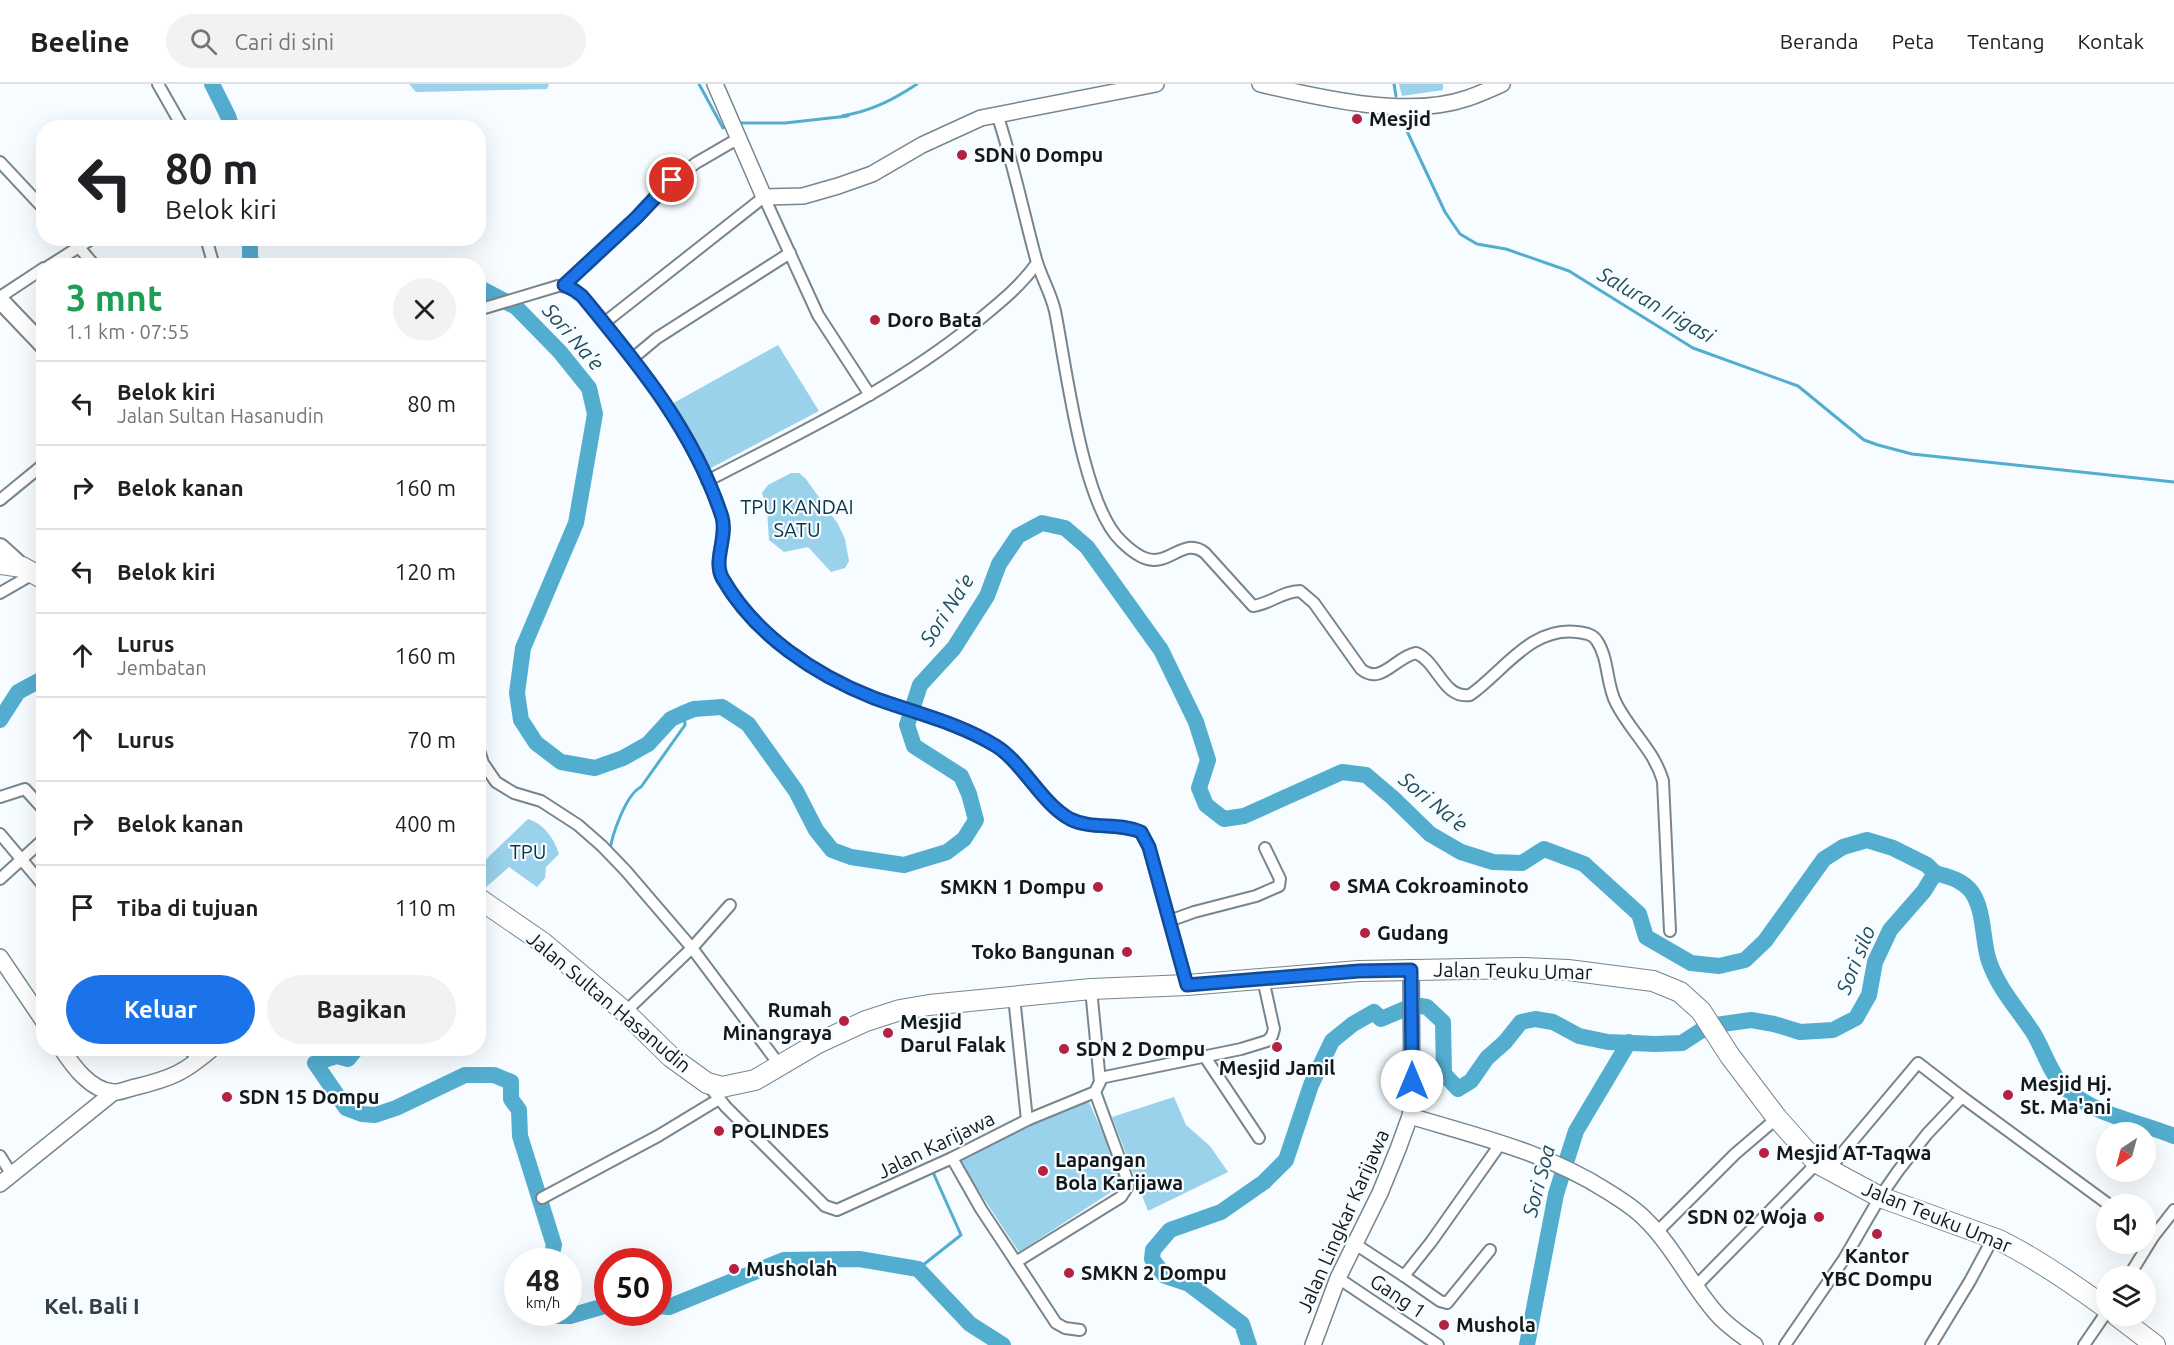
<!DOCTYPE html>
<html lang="id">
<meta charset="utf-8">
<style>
body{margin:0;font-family:Ubuntu,sans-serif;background:#f2f2f2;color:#202124;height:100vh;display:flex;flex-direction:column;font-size:22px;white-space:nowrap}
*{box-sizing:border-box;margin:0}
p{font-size:20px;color:#757577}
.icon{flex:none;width:33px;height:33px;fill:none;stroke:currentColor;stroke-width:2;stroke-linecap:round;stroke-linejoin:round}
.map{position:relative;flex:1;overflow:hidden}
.sheet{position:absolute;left:36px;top:174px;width:450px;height:798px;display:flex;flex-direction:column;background:#fff;border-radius:24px;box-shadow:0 6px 24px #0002}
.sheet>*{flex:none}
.guide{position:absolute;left:36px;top:36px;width:450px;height:126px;border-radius:24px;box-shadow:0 6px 24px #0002;background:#fff;color:#202124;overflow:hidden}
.needle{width:39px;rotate:216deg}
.fabs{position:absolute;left:2096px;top:1038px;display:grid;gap:12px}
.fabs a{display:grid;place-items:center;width:60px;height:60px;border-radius:50%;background:#fff;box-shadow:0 6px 24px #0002;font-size:30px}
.speed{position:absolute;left:504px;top:1164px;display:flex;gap:12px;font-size:30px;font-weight:700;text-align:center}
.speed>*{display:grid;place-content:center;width:78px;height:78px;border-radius:50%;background:#fff;box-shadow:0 6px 24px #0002;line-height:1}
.speed small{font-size:15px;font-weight:400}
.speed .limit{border:9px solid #d22;background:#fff;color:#111}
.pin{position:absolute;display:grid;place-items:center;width:51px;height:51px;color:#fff;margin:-26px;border:3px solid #fff;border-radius:50%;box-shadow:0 2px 6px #0007}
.me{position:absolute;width:66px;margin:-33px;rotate:0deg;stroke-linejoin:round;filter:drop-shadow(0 0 4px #0008)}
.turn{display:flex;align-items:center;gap:21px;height:126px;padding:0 30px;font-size:27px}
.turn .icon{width:78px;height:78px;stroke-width:2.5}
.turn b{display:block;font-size:42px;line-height:51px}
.round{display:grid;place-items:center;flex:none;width:63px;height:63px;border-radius:32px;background:#f2f2f2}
.summary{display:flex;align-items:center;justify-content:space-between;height:102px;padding:0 30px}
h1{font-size:36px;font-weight:600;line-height:45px;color:#1e9e55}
.cta{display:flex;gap:12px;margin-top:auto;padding:12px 30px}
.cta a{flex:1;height:69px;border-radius:36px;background:#1a73e8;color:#fff;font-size:24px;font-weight:600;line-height:69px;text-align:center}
.cta a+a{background:#f2f2f2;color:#202124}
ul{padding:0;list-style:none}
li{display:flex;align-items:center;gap:18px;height:84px;padding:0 30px;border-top:2px solid #e0e0e0}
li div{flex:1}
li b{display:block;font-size:22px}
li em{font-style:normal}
header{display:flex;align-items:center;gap:36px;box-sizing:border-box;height:84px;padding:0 30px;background:#fff;border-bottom:2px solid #e0e0e0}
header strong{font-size:28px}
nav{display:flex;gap:33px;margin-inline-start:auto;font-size:21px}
.search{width:420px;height:54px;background:#f2f2f2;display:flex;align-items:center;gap:15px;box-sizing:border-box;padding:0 21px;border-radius:33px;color:#757577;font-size:22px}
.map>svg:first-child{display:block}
</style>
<header>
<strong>Beeline</strong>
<div class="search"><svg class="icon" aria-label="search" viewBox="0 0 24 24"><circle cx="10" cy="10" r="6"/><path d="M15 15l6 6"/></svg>Cari di sini</div>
<nav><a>Beranda</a><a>Peta</a><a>Tentang</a><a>Kontak</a></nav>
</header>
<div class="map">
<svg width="2174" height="1261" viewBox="0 0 2174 1261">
<rect width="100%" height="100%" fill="#f6fcff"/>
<g fill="#99d2ea">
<path d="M409,0h140l-2,5 -131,3z"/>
<path d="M1399,0h44v6l-41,6z"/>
<path d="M778,261l41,66 -110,58 -39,-64z"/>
<path d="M791,389h8l7,6 32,45 7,15 4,22 -4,7 -14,4 -23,-25 -24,5 -15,-12 -2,-30 -5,-17 6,-8z"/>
<path d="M528,735c16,5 26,19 31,35l-13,13 -1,11 -8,9 -28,-20 -26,23 -4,-4v-20z"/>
<path d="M1085,1009l40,90 -106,69 -62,-94z"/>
<path d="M1174,1013l12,28 24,21 18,26 -80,39 -36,-94z"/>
</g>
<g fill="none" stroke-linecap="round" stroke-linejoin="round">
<g stroke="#53adcf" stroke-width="3">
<path d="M699,0l24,44 4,-2"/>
<path d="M1394,0l2,12"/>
<path d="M1398,28l47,100 15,22 17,10 29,5 63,22 124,77 105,38 66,54 14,5 34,9 262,28"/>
<path d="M736,39h49l63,-7h-6c29,-5 51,-16 75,-32"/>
<path d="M610,766c2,-15 16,-56 31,-63l44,-62 -1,-12"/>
<path d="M918,1185l43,-34 -29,-65"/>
</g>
<g stroke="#53adcf" stroke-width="16">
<path d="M212,0l16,32 4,12"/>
<path d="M250,154v19l3,9"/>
<path d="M478,203l38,20 44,45 29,36 6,26 -19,109 -53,125 -6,45 4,27 15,23 25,19 34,6 28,-10 25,-14 23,-25 13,-6 10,-4 28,-2 26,17 48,67 20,39 16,20 19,7 53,8 43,-13 17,-13 12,-19 -7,-26 -8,-18 -47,-30 -7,-21 13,-40 34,-37 33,-52 12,-32 19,-28 24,-13 23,5 22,19 74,103 35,72 12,38 -9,28 7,17 18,14 20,-3 98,-44 24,3 27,23 37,36 31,18 32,10 29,1 22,-14 40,15 55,50 7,23 45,26 28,3 26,-6 20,-19 59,-82 19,-12 24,-7 26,8 34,17 8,8"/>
<path d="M0,636l18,-28 26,-14"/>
<path d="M357,964l-9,11 -11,-3 -22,7 31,45 16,6 13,1 21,-7 69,-33h29l17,7v17l8,11 1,26 34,109 -4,17"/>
<path d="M658,1222l11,1 115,-47 75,-1 59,10 52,55 33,21"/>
<path d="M550,1228l3,4h17l38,-11"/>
<path d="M1249,1261l-7,-21 -53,-40 -24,-8 -13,-17 1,-9 17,-20 51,-18 43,-30 22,-22 25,-75 21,-44 21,-17 21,-12 7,7 33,-14 13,2 16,15 1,52 14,15 13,-8 16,-23 18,-16 16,-20 14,-3 18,3 26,14 29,6 47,2 27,-1 26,-17 43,-6 23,4 26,8 33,-2 23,-12 13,-23 6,-33 15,-32 34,-39 11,-18c14,4 26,6 36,18 14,19 11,50 18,70 10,29 29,48 45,73 9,15 17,40 29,52 35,32 70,33 111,50"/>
<path d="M1527,1261l29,-151 20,-63 53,-89"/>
</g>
<defs>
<g id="street">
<path d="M158,0l25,44"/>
<path d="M997,30c16,48 26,97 39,145 5,18 15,34 19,52 11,54 27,193 66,230 6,6 13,12 21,16 26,13 41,-22 63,-4l48,53c17,-2 30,-15 47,-15l14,12 47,66c20,17 34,-12 55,-16 22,9 27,46 54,42 33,-23 61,-69 107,-63 8,1 16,2 20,9 12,18 9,43 19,62 14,28 38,47 47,78l7,150"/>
<path d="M0,78l44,47"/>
<path d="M71,154l24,28"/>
<path d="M206,154l8,28"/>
<path d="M49,182l44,-28"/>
<path d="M564,201l72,-67 27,-30 33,-25 43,-25"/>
<path d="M0,213l44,-29"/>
<path d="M478,226l80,-24c21,-2 35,24 47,38 48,58 93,120 117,193 6,20 -10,44 0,62 33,56 93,96 152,119 41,15 84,24 122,48 28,17 45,58 74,73 22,11 49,3 71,13l8,15 38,138"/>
<path d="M604,239l160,-126 54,118 52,80"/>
<path d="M633,274l24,-20 133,-85"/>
<path d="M707,397c92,-48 187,-92 268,-158 23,-19 45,-36 62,-60"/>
<path d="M0,416l44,-36"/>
<path d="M0,509l33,-19"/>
<path d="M478,663l5,16 13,19 18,11 27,8 37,24 24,21 24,25 66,77 89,119"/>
<path d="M0,713l25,-8 19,21"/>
<path d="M0,750l44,52"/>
<path d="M0,795l44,-40"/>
<path d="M1169,837l25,-9 62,-16 23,-10 1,-7 -15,-31"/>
<path d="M1014,913l13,123"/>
<path d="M625,928l67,-64 38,-43"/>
<path d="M188,964l11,13"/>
<path d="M1205,973l54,81"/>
<path d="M1100,994l141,-29 26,-8 5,-5 2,-7 -11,-50"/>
<path d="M708,1001l18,22 99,99 12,4 115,-52 75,-38 68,-28 5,-10 -9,-93"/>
<path d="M0,1072l12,19"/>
<path d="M952,1074l29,51 35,53 105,-65 7,-11 -1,-7 -32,-87"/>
<path d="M1828,1086l90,-107 44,34"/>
<path d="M542,1114l116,-62 61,-37"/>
<path d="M1657,1148l78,-78 42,-36"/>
<path d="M2153,1153l21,-27"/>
<path d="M1355,1160l49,32 27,-34 70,-99"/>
<path d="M1016,1178l40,61 9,5 15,2"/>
<path d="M1404,1192l36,25 7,2 43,-53"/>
<path d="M2129,1192l24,-39 -8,-5"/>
<path d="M1338,1194l100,67"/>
<path d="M1696,1202l121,-123"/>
<path d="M1785,1261l59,-86 36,-62 18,-26 29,-37 35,-37 146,107"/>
<path d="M1931,1261l39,-64 23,-43"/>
<path d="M2084,1261l22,-32"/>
</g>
<g id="secondary">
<path d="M715,0l49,113 39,-1 35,-10 34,-12 50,-29 59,-27 175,-34"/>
<path d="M1260,0c61,14 148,35 208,14 12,-4 23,-9 34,-14"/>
<path d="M0,873l44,65"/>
<path d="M61,964c12,18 29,42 52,44 7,1 16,-4 23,-5 36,-9 48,-14 77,-39"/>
<path d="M1410,1032c69,21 136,36 197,75 13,8 26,16 37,27 29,28 46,65 72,95 11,13 25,22 39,32"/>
<path d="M0,1100l114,-92"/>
<path d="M1313,1261l25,-67 42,-85 18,-44 12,-33 2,-13 -1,-133"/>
</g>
<g id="primary">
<path d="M0,216l44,46"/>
<path d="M0,463l22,20"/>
</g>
<g id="highway">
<path d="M0,480l22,3 22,12"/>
<path d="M478,814l64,44 83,70 46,45 36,26 15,4 33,-7 63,-37 48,-22 34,-11 29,-5 162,-16 96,-4 172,-14 163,-3 46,2 85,11 27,11 21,19 29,45 47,62 40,45 63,34 119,43c38,19 73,43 107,68"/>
<path d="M2117,1232l38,29"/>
</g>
</defs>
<use href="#street" stroke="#78868b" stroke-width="14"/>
<use href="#secondary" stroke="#78868b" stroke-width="18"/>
<use href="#primary" stroke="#78868b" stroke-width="20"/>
<use href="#highway" stroke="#78868b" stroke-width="22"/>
<use href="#street" stroke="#fff" stroke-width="10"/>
<use href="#secondary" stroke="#fff" stroke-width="15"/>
<use href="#primary" stroke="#fff" stroke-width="16"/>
<use href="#highway" stroke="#fff" stroke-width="20"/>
</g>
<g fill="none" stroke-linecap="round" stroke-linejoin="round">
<defs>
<path id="route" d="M672,96l-36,38 -72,67 10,5 8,6c56,68 112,135 140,221 6,21 -10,44 1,62 32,56 92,96 151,119 41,15 85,25 122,48 27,17 46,58 74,73 22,11 49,3 71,13l8,15 38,138 172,-14 52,-1 1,111"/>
</defs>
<use href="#route" stroke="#114b97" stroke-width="15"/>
<use href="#route" stroke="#1a73e8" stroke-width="10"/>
</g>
<g fill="#b42141" stroke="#f6fcff" stroke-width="2">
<circle cx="1357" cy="35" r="6"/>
<circle cx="962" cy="71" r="6"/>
<circle cx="875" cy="236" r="6"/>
<circle cx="1335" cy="802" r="6"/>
<circle cx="1098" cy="803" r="6"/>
<circle cx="1365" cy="849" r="6"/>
<circle cx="1127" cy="868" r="6"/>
<circle cx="844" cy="937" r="6"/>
<circle cx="888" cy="949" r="6"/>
<circle cx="1277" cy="963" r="6"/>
<circle cx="1064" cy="965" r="6"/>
<circle cx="2008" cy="1011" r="6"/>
<circle cx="227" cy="1013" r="6"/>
<circle cx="719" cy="1047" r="6"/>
<circle cx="1764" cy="1069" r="6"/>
<circle cx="1043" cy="1087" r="6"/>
<circle cx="1819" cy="1133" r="6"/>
<circle cx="1877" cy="1150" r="6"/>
<circle cx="734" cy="1185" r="6"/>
<circle cx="1069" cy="1189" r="6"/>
<circle cx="1444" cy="1241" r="6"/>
</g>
<g text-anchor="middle" stroke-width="4.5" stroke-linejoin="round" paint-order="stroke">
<g font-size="20" font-weight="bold" fill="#13181b" stroke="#f6fcff" text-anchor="start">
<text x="1369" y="42">Mesjid</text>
<text x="974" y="78">SDN 0 Dompu</text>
<text x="887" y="243">Doro Bata</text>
<text x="1347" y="809">SMA Cokroaminoto</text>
<text x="1086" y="810" text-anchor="end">SMKN 1 Dompu</text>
<text x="1377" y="856">Gudang</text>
<text x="1115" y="875" text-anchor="end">Toko Bangunan</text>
<text x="832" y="933" text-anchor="end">Rumah<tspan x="832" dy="23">Minangraya</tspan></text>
<text x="900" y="945">Mesjid<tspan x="900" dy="23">Darul Falak</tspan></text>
<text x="1076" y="972">SDN 2 Dompu</text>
<text x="1277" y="991" text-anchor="middle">Mesjid Jamil</text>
<text x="2020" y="1007">Mesjid Hj.<tspan x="2020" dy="23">St. Ma'ani</tspan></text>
<text x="239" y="1020">SDN 15 Dompu</text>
<text x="731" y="1054">POLINDES</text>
<text x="1776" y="1076">Mesjid AT-Taqwa</text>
<text x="1055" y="1083">Lapangan<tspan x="1055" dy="23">Bola Karijawa</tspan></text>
<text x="1807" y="1140" text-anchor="end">SDN 02 Woja</text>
<text x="1877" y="1179" text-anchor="middle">Kantor<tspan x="1877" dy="23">YBC Dompu</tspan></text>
<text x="746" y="1192">Musholah</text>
<text x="1081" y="1196">SMKN 2 Dompu</text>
<text x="1456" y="1248">Mushola</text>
</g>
<g font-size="20" fill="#0a3543" stroke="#f6fcff">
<text x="797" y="430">TPU KANDAI<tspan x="797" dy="23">SATU</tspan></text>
<text x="528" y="775">TPU</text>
</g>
<g font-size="20" fill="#13181b" stroke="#f6fcff">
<text transform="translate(1513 887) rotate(1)" y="7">Jalan Teuku Umar</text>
<text transform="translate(609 918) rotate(40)" y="7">Jalan Sultan Hasanudin</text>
<text transform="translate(936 1061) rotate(-26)" y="7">Jalan Karijawa</text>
<text transform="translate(1937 1133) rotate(22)" y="7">Jalan Teuku Umar</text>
<text transform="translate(1343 1137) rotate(-66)" y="7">Jalan Lingkar Karijawa</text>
<text transform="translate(1398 1212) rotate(34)" y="7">Gang 1</text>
</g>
<g font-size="21" font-style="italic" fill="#244c5b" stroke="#f6fcff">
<text transform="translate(1656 221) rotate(30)" y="7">Saluran Irigasi</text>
<text transform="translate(573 253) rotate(49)" y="7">Sori Na'e</text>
<text transform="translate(947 526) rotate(-57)" y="7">Sori Na'e</text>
<text transform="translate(1433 718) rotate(39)" y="7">Sori Na'e</text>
<text transform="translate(1856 876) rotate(-68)" y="7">Sori silo</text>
<text transform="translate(1539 1097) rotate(-75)" y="7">Sori Soa</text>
</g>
<g font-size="22" font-weight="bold" fill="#323e43" stroke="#f6fcff">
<text x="92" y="1230">Kel. Bali I</text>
</g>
</g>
</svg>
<div class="fabs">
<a><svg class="needle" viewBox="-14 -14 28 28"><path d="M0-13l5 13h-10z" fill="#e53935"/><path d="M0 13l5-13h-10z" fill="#757577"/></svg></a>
<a><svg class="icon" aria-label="sound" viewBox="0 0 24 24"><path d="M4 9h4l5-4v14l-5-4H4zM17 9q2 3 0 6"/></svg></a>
<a><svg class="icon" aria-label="layers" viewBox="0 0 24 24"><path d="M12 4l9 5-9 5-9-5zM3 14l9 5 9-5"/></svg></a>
</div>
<div class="speed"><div>48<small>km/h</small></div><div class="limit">50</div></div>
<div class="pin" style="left:672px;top:96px;background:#d93025"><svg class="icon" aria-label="arrive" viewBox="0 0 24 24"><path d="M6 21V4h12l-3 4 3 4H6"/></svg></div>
<svg class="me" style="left:1412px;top:997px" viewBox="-20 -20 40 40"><circle r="19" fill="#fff"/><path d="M0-13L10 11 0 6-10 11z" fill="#1a73e8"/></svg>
<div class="guide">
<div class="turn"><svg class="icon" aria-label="left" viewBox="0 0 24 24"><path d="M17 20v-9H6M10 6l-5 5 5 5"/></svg><div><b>80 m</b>Belok kiri</div></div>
</div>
<section class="sheet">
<div class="summary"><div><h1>3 mnt</h1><p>1.1 km · 07:55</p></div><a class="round"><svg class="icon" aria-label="close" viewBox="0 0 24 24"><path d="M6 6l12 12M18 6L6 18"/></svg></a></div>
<ul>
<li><svg class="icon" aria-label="left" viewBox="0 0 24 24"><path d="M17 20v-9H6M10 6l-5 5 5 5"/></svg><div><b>Belok kiri</b><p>Jalan Sultan Hasanudin</p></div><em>80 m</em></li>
<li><svg class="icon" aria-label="right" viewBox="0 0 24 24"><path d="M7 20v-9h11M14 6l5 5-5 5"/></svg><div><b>Belok kanan</b></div><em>160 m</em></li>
<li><svg class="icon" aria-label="left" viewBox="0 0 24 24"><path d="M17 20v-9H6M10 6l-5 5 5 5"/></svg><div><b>Belok kiri</b></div><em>120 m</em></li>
<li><svg class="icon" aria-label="ahead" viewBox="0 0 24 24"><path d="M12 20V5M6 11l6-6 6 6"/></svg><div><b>Lurus</b><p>Jembatan</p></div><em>160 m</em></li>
<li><svg class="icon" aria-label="ahead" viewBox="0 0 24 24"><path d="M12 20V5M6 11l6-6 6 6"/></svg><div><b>Lurus</b></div><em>70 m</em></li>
<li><svg class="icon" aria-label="right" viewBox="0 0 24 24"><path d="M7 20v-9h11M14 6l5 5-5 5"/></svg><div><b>Belok kanan</b></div><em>400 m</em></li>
<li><svg class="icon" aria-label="arrive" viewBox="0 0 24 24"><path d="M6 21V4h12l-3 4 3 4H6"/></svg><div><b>Tiba di tujuan</b></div><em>110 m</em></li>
</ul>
<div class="cta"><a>Keluar</a><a>Bagikan</a></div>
</section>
</div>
